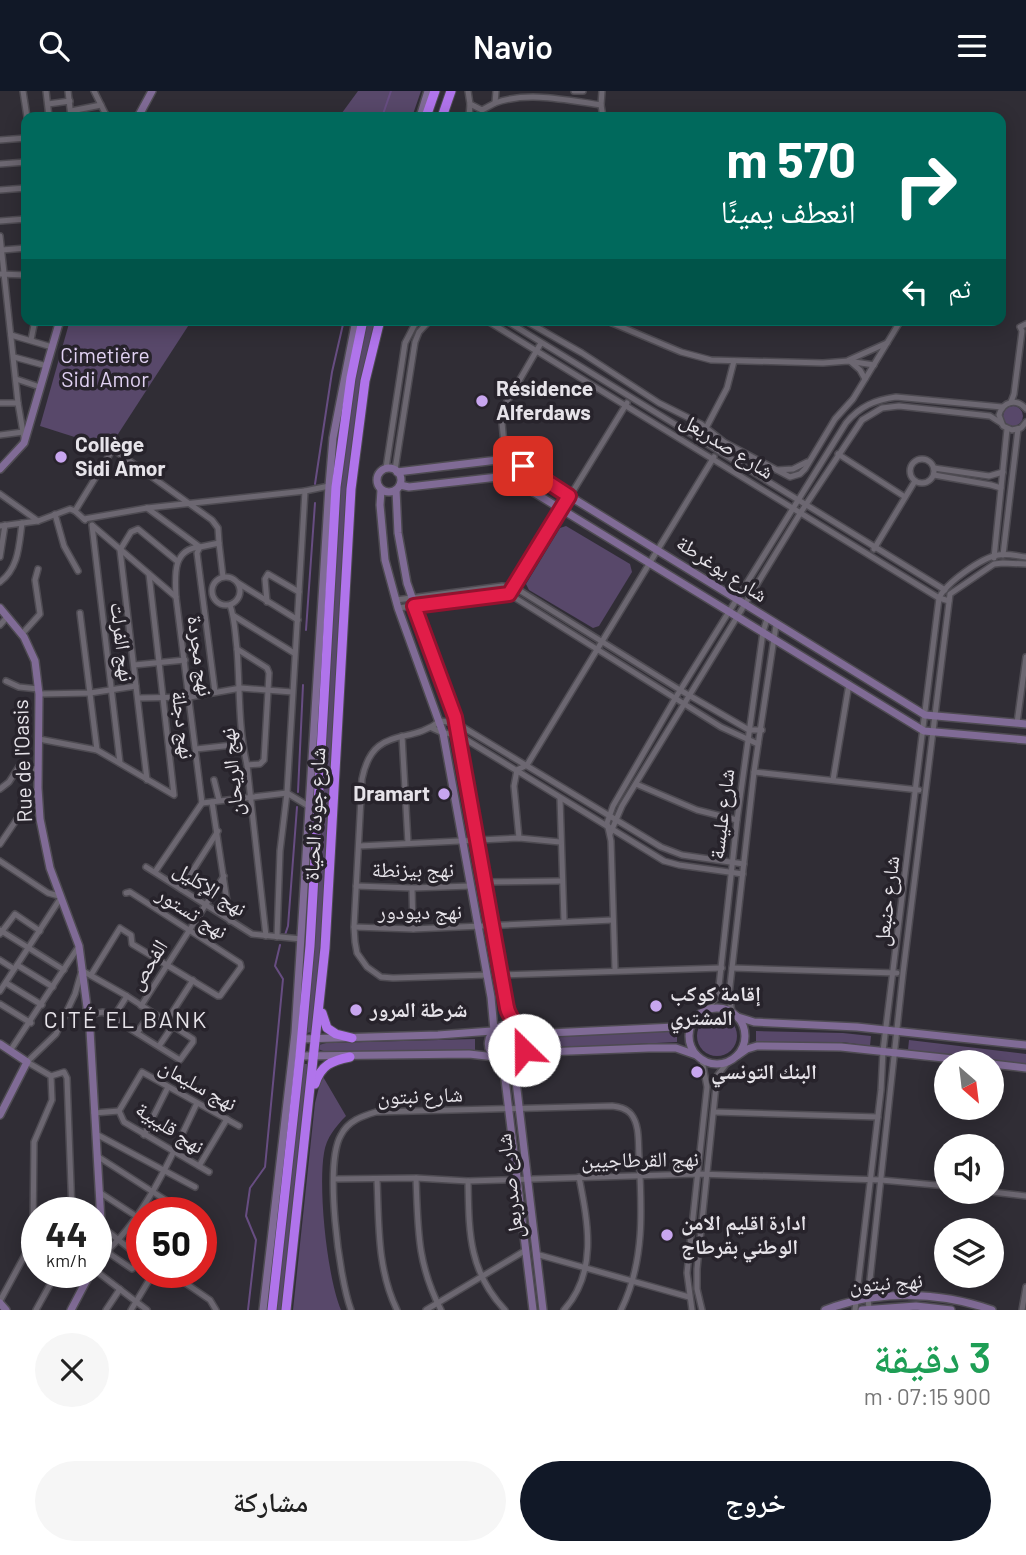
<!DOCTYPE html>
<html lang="ar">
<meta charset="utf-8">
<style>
body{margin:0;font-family:Barlow,"Noto Naskh Arabic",sans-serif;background:#f6f6f6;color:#222;direction:rtl;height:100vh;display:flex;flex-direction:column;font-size:26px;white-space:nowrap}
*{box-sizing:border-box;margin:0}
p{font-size:23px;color:#767676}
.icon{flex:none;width:38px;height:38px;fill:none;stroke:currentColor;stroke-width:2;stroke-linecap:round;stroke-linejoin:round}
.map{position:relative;height:1219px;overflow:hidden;direction:ltr}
.sheet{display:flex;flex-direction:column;background:#fff;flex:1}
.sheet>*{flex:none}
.banner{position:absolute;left:21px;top:21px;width:985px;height:214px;border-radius:14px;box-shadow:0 4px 18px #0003;direction:rtl;background:#00695c;color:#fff;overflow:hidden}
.needle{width:46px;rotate:152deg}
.fabs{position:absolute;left:934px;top:959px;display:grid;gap:14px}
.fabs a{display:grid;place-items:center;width:70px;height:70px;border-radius:50%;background:#fff;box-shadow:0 4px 18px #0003;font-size:35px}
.speed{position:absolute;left:21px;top:1106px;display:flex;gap:14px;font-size:35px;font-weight:700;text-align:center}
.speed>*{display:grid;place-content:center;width:91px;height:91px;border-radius:50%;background:#fff;box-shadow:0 4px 18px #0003;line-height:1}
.speed small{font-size:18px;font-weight:400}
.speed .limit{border:10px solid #d22;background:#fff;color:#111}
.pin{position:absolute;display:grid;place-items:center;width:60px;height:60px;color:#fff;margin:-30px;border-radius:14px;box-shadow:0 4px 10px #0006}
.me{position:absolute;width:77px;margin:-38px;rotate:337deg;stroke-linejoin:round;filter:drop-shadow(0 0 5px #0008)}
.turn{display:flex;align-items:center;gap:24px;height:147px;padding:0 35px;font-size:32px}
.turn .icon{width:91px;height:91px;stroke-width:2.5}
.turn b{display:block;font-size:49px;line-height:60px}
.then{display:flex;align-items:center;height:66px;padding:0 35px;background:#0003;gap:14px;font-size:26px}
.round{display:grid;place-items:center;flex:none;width:74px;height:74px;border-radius:37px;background:#f6f6f6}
.headline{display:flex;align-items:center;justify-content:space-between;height:119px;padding:0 35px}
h1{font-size:42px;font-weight:600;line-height:52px;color:#1e9e55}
.cta{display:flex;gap:14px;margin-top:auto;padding:14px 35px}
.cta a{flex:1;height:80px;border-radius:42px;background:#111827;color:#fff;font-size:28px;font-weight:600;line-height:80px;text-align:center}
.cta a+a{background:#f6f6f6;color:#222}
header{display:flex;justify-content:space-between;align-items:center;height:91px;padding:0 35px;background:#111827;color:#fff;font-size:32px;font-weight:600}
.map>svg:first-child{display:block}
</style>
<header><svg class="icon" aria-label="menu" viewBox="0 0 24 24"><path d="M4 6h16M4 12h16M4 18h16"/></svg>Navio<svg class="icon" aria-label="search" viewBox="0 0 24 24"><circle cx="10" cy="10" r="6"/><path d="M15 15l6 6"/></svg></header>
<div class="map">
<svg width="1026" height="1219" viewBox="0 0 1026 1219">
<rect width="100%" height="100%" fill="#302d35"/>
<g fill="#58486a">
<path d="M358,0h63l-9,26h-73z"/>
<path d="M70,229h122l-83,128 -69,-22z"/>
<path d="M366,229h9l-13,60 -42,567 -8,85 -6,1 34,-546 14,-109z"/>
<circle cx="1013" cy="325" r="10"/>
<path d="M566,435l64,38 2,8 -33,54 -6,2 -64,-38 -3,-6 34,-56z"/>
<circle cx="717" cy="945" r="20"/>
<circle cx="506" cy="951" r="13"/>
<path d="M677,940v11l-145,7v-11z"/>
<path d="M756,940l87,2 28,3 -1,10 -28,-4h-86z"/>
<path d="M475,948v11l-149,2 -8,-3 1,-4 7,-2z"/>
<path d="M909,949l117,14v10l-118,-14z"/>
<path d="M300,973h9l-27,246h-8z"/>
<path d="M322,984l24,41c-10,10 -20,22 -22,37 -6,35 3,124 17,157h-48l22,-207z"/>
</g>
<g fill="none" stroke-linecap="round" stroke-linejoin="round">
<g stroke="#674d82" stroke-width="2">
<path d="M382,26l9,-26"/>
<path d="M315,393l17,-112 12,-52"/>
<path d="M306,539l9,-127"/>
<path d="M298,701l5,-107"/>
<path d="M285,844l3,-9 9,-119"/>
<path d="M248,1219l8,-70 -10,-24 4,-28 15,-21 18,-188 -8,-13 5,-21"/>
</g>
<defs>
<g id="street">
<path d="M23,0l4,26"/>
<path d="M46,0l3,26"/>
<path d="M68,0l3,26"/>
<path d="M94,0l13,26"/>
<path d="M468,0l2,13 12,6 13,-7 1,-12"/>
<path d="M574,0h9"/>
<path d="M602,0l-1,14 2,12"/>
<path d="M495,12c33,-12 71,-3 106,2"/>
<path d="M48,13l22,-3"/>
<path d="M71,20l30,-6"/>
<path d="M469,26l1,-13"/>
<path d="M0,49l26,-2"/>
<path d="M0,73l26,-2"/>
<path d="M0,99l26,-2"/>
<path d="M0,130l26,-2"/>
<path d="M0,145l18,167 6,35"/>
<path d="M2,159l24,-2"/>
<path d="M0,183l26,1"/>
<path d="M486,229l453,278 10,3"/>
<path d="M505,229l440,270"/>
<path d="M524,229l58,33 77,50 42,21 23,18 66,35 10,-3 5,-5 30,-50 18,-20 48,-79"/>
<path d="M605,229l76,32 30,8 112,3 25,-2 26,4"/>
<path d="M11,244l41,12"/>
<path d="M31,249l4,-20"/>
<path d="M14,266l33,9"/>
<path d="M849,269l38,-17"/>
<path d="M851,271l9,8 5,9"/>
<path d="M16,288l24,8"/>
<path d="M1011,311l3,-8 8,-63 -2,-4 6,-3"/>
<path d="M0,312h18"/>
<path d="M1026,318c-9,-11 -23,-8 -27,6l4,11 9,4 9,-2 5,-6"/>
<path d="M706,337l21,-40 7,-27"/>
<path d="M0,344l23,-3"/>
<path d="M838,363l67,43"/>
<circle cx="922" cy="380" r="12"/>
<path d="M386,377l19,-125 12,-23"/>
<path d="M934,377l55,8 14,-4"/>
<path d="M395,379l20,-128 4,-10 11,-12"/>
<path d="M777,379l16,-1 14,-7"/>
<path d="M934,384l57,10 10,3"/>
<path d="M507,385l-6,-64 40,-69"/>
<path d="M0,403l38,27"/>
<path d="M147,417l53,39c-28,2 -25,29 -24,50l26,206"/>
<path d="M75,420l38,-62 99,71 6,8 1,15"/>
<path d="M55,423l9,32 14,25"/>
<path d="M84,428l63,-11 158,-17"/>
<path d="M92,434l28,238"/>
<path d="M0,435l38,-5 32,-12 5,2 10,9"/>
<path d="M93,435l83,71"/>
<path d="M874,458l41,-68"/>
<path d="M1003,464l15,-126"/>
<path d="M0,466l5,-32"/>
<path d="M994,467l13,-129"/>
<circle cx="226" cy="500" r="14"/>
<path d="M0,491c19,-14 19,-37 22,-59"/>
<path d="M238,492l60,37"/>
<path d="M513,498l114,-186"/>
<path d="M396,509l106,-14 12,1 166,103 69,40h13"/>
<path d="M267,511l-2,-23 3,-5 31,18"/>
<path d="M230,514c5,14 5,28 7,44 3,38 1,78 10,116l19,171"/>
<path d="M398,517l111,-14 212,133 37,17"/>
<path d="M80,522l17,137"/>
<path d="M234,525l60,37"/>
<path d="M0,534l7,-8"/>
<path d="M22,543l18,-20 -5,-34 3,-11"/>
<path d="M237,558l30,19 2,5 -5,87 -4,4 -13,1"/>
<path d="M134,574l51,-5"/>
<path d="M6,590l13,6 19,2"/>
<path d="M215,601l-18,-139 3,-6 19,-4 4,34"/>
<path d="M39,603l51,-1 46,-7"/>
<path d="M138,607l52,-1 51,-9 51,4"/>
<path d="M1017,632l9,-66"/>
<path d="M432,637l11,5 14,1 207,127 15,4 64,9"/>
<path d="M402,645l6,107"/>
<path d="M39,648l58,11 77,45 -25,-221"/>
<path d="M196,658l46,-5"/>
<path d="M754,681l165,18"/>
<path d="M147,689l-27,-230 11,-18 7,-3 39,32"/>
<path d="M214,689l5,20"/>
<path d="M833,689l16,-96"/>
<path d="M636,693l61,26 40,10"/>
<path d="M0,698l9,-7 11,-17 18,5"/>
<path d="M560,707l4,123"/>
<path d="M212,711l18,119"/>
<path d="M202,712l85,-10 23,14"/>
<path d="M610,743l12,-28 179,-294 61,-92 20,-12 17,-2 91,10 11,7"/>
<path d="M519,747l-5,-52 3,-16 10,-5 187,-308"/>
<path d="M0,753l38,-56"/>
<path d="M359,755l160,-8 41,4"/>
<path d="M0,770l48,32 11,3"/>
<path d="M146,776l106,67 49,5"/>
<path d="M155,781l47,-69"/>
<path d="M484,791l77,-1"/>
<path d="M356,795l56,2 59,-2"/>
<path d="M412,797l1,41"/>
<path d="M181,798l37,-58"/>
<path d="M354,836l59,2 200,-9"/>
<path d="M0,839l64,40"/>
<path d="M0,843l15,-20 25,17"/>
<path d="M277,846l3,-86 7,-58 18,-302 24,-5"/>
<path d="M0,869l14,9"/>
<path d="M17,874l36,22"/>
<path d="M732,877l165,5"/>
<path d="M81,879l46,26 66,43v3l-13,18 -77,-48 -15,3"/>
<path d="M615,879l-4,-129 -4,-18 6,-17 63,-109 170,-274c14,-17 29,-23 50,-26l106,10"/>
<path d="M91,884l29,-47 11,7 1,9 86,52h2l21,-29 -1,-4 -110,-71 -4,1"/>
<path d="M487,884l-94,3 -12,-1 -14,-10 -10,-14 -2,-11 -1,-15 8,-148c11,-55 47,-33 78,-58l16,2 205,124 21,8 62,9"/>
<path d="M502,884l220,-7"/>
<path d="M6,892l36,22"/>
<path d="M0,900l60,-92"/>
<path d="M0,913l31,19"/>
<path d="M141,915l83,-130"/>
<path d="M707,919l11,-15 19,-175 26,-188 4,-13"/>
<path d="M732,921l-3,-17 25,-223 22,-147"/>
<path d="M113,927l14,-22"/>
<path d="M166,931l27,-42"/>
<path d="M137,942l14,-21"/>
<path d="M159,955l13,-19"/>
<path d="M10,960l69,-105"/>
<path d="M51,985l13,-4 3,6 5,135"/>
<path d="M714,1021l164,5"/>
<path d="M94,1022l25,-2"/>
<path d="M96,1043l99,53"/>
<path d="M144,1044l24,-48"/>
<path d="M97,1065l81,52"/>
<path d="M199,1075l28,-47"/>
<path d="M209,1081l-85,-50 -5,-11 23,-39 97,54"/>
<path d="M416,1087c2,51 1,86 25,132"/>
<path d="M334,1088l82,-1 52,3 230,-7 183,6 66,6"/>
<path d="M377,1089c2,44 0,89 20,130"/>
<path d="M468,1090c1,50 0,90 37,129"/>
<path d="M99,1101l43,28"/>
<path d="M992,1101l34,4"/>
<path d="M101,1135l39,31 1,4 -9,8 -22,-15 -1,-5c39,-37 65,-98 88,-146"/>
<path d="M536,1163l153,43"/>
<path d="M96,1180l51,39"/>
<path d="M169,1181l41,28 6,10"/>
<path d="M0,1210l26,-48 7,-21 1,-90 18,-42 -1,-24 -24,-14 29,-28 19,-40 6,-21"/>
<path d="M869,1218l-1,-11 35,-325 47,-379 44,-30 9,-1 23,1"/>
<path d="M36,1219l21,-38"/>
<path d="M106,1219l14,-21"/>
<path d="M131,1219l23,-38"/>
<path d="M351,1219c-12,-32 -27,-146 -10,-175 7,-14 21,-19 35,-23l236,-6c7,1 14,2 19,8 9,11 7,29 8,42 3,52 6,106 -18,154"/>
<path d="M426,1219l100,-60"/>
<path d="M564,1219c34,-38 24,-87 15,-133"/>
<path d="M692,1219l-5,-37 20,-186 -5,-27"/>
<path d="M702,1219l-5,-21v-20l20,-193 10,-13"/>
<path d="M855,1219l26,-220 2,-39 56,-453c7,-15 42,-40 59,-43 9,-2 19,1 28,2"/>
<path d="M1022,1219l4,-23"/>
</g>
<g id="secondary">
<path d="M138,26l14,-26"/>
<path d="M420,26l8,-26"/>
<circle cx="389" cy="389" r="12"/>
<path d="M0,378l24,-26 36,-123"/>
<path d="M397,381l109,-13 8,3 411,253 101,9"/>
<path d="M400,394l9,2 98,-11 417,255 102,9"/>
<path d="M381,399l-1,15 5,55 13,48 45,125 48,264 3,33"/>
<path d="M396,399l2,43 9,50 49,140 51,285 2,8 8,11"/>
<path d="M0,517l24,29 11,24 4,33 -1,94 2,31 10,49 29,78 11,84 11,192 -5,32"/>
<circle cx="717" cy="945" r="28"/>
<path d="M738,926l16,5 103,5 169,18"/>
<path d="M520,939l29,3 126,-6 20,-9"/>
<path d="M301,948l137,-4 54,-4"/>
<path d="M0,953l27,18 -27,53"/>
<path d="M300,965l169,-2 26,3"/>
<path d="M521,965l22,-4 106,-4h27l20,7"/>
<path d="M737,965l10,-7 10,-3 84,1 140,15"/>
<path d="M519,967c-8,3 -15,5 -22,0 -28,-19 20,-56 29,-15l-9,20 -1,18 27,229"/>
<path d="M499,969l6,19 28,231"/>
<path d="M992,973l34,4"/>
<path d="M0,1212l6,7"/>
<path d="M71,1219l20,-38"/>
<path d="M263,1219l32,-277 34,-547 4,-48 23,-118"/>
<path d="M825,1219c53,-20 114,-19 167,0"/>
<path d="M862,1219l54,-4 35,4"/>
</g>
<g id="highway">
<path d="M426,26l9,-26"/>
<path d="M442,26l9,-26"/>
<path d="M322,922l5,15 9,6 16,4"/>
<path d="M315,993c6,-19 16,-23 35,-27"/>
<path d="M272,1219l28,-254 10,-110 26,-459 15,-109 12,-58"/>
<path d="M286,1219l39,-362 26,-459 14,-108 15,-61"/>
</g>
</defs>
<use href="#street" stroke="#4e4b52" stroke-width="8"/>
<use href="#secondary" stroke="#4e4b52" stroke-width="10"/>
<use href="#highway" stroke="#4e4b52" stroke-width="11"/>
<use href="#street" stroke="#6c6771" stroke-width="5"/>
<use href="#secondary" stroke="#806b96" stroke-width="7"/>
<use href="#highway" stroke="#b074eb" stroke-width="9"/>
</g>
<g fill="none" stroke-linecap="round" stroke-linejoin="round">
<defs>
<path id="route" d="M523,375l46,30 -60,98 -95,12 41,111 52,291c4,16 21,24 17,42"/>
</defs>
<use href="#route" stroke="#92132f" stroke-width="18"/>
<use href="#route" stroke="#e11d48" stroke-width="12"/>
</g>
<g fill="#c8a6ef" stroke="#27232b" stroke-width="2.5">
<circle cx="482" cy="310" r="7"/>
<circle cx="61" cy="366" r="7"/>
<circle cx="444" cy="703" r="7"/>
<circle cx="656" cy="915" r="7"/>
<circle cx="356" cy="919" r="7"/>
<circle cx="697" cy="981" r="7"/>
<circle cx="667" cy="1144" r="7"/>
</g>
<g text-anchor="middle" stroke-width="7" stroke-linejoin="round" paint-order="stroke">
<g font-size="21" fill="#e2d3f4" stroke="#27232b">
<text x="105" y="272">Cimetière<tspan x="105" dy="24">Sidi Amor</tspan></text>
</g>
<g font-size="21" font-weight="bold" fill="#e6e3e9" stroke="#27232b" text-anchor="start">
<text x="496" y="305">Résidence<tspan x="496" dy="24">Alferdaws</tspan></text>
<text x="75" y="361">Collège<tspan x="75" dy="24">Sidi Amor</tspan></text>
<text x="430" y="710" text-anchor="end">Dramart</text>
<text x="670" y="910">إقامة كوكب<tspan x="670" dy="24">المشتري</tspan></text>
<text x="370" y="926">شرطة المرور</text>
<text x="711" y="988">البنك التونسي</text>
<text x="681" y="1139">ادارة اقليم الامن<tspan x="681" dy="24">الوطني بقرطاج</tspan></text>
</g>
<g font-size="21" fill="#e6e3e9" stroke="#27232b">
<text transform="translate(727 355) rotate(32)" y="7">شارع صدربعل</text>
<text transform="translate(722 478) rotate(33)" y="7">شارع يوغرطة</text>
<text transform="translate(122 551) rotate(83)" y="7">نهج الفرلت</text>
<text transform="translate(200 565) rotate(82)" y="7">نهج مجردة</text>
<text transform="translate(183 634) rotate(83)" y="7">نهج دجلة</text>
<text transform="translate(23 670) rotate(-92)" y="7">Rue de l'Oasis</text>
<text transform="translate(232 681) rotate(-96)" y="7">نهج الريحان</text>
<text transform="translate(315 723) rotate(-87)" y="7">شارع جودة الحياة</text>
<text transform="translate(722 723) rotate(-83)" y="7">شارع عليسة</text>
<text x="413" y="786">نهج بيزنطة</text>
<text transform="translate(210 798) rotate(33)" y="7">نهج الإكليل</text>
<text transform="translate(887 810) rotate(-83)" y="7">شارع حنبعل</text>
<text x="420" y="828">نهج ديودور</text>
<text transform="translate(192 822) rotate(32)" y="7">نهج تستور</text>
<text transform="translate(148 874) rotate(-58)" y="7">الفحص</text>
<text transform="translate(198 994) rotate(29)" y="7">نهج سليمان</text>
<text transform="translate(420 1005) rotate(-2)" y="7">شارع نبتون</text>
<text transform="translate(170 1037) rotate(33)" y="7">نهج قليبية</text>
<text transform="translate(640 1069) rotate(-1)" y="7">نهج القرطاجيين</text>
<text transform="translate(510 1095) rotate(-97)" y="7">شارع صدربعل</text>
<text transform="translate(886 1192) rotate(-4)" y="7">نهج نبتون</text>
</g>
<g font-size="23" letter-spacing="2" fill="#e6e3e9" stroke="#27232b">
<text x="126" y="937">CITÉ EL BANK</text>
</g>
</g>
</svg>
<div class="fabs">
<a><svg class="needle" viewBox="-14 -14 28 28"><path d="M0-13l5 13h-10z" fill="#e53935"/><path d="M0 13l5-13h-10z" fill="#767676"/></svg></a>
<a><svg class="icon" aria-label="sound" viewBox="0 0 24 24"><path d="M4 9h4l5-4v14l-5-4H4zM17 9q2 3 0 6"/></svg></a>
<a><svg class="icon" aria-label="layers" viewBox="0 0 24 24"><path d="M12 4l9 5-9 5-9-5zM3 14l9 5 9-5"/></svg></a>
</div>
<div class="speed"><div>44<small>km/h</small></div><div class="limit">50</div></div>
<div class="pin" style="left:523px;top:375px;background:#d93025"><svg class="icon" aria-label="arrive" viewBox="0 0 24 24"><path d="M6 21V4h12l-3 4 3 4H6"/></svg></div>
<svg class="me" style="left:524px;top:959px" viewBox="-20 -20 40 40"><circle r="19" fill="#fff"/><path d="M0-13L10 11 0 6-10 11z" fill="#e11d48"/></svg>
<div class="banner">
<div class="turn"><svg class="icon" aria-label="right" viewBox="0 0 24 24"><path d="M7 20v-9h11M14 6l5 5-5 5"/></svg><div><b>570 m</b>انعطف يمينًا</div></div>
<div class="then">ثم<svg class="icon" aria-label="left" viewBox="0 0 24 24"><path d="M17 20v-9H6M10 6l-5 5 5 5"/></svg></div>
</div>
</div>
<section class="sheet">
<div class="headline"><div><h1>3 دقيقة</h1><p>900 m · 07:15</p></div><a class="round"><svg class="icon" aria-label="close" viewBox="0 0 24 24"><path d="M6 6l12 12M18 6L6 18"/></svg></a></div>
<div class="cta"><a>خروج</a><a>مشاركة</a></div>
</section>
